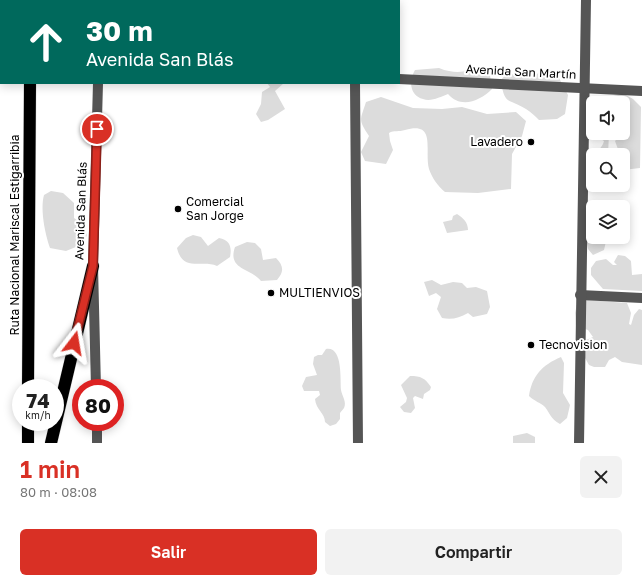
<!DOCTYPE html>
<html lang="es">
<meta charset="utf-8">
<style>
body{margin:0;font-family:"Golos Text",sans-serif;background:#f2f2f2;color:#222;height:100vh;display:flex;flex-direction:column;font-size:15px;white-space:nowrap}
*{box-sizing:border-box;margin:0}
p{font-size:13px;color:#767676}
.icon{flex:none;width:22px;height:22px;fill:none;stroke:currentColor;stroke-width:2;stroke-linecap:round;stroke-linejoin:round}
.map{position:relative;height:443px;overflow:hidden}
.side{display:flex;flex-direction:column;background:#fff;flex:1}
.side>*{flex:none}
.banner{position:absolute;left:0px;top:0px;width:400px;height:84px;box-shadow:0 2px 10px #0003;background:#00695c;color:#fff;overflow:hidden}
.fabs{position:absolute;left:586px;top:96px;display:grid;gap:8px}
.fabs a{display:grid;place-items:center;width:44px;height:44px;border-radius:6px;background:#fff;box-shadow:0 2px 10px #0003;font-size:20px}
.speed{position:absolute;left:12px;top:379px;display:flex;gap:8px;font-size:20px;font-weight:700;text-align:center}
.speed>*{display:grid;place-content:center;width:52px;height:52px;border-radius:50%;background:#fff;box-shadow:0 2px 10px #0003;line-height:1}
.speed small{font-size:10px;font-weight:400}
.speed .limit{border:6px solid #d22;background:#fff;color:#111}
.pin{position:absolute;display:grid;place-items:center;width:34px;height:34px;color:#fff;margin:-17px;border:2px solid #fff;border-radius:50%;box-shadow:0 1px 4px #0007}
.me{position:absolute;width:44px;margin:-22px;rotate:14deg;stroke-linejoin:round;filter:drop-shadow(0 0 3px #0008)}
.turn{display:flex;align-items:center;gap:14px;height:84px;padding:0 20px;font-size:18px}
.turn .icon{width:52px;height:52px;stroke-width:2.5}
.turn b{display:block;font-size:28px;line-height:34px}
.round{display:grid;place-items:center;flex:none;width:42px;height:42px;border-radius:6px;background:#f2f2f2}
.head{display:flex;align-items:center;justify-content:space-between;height:68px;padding:0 20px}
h1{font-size:24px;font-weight:600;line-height:30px;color:#d93025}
.button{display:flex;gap:8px;margin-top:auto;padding:8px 20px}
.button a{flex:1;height:46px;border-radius:6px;background:#d93025;color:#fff;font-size:16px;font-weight:600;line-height:46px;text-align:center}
.button a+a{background:#f2f2f2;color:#222}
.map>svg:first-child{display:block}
</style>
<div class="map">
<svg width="642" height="443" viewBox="0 0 642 443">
<rect width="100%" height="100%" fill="#fff"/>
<g fill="#dcdcdc">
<path d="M439,68c19,8 28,1 47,3l4,4 2,14c-12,12 -31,20 -44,5 -8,3 -17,8 -25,5 -14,-4 -14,-19 -8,-29z"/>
<path d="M542,73l17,5 9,17 -3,19 -8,5 -18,1c-4,-4 -8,-8 -13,-11 -17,-11 -22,-3 -25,-29l5,-6 20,1z"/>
<path d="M267,83h17l-9,8 10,18 -17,11 -7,2 -5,-8 5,-10 1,-12 8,-5z"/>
<path d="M624,94l9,5 8,8 -1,61 -17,2v-15h-7l3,-3 -4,-11 8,-8v-30h-18l8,-7z"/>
<path d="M381,97l32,11 29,1 20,-2 25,7 29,-2 10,9 -4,15 -10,18 -1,35 -33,4 -33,-1c-7,-6 -13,-14 -16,-23 -5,-19 8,-48 -24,-39 -6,2 -11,0 -16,3l1,8 3,9 -7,14 -21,-3 -4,-9 8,-16c-11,-17 -9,-15 -3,-34z"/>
<path d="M601,133h8l-1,22h-15v13l-4,-6 2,-7c6,-5 11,-6 13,-14l-5,-3z"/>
<path d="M51,191l12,2 11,10v15l7,5 6,12 -4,9 -17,7 -16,-3c-5,-14 -10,-39 -6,-53z"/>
<path d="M457,214c6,4 11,8 11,16l-21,3 -4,-11 9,-2 1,-4z"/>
<path d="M593,230v7h14l-3,13 -11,5 -5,-6 -2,-13z"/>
<path d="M193,235l8,2 7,9 11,-8c11,2 13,9 11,19l-13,9c-15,-7 -34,7 -40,-18l9,-10z"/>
<path d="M247,242l8,1 6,6 2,11 13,-2c8,8 8,14 1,22l-16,1c-10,-13 -34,-11 -26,-34z"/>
<path d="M618,255l7,1 6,5 1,14 10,-1v17l-39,-2 -12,-14v-7l5,-7 10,-2 7,6h4l-3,-3z"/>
<path d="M432,280l9,5 12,-3 9,1 5,5 9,-1 11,4 3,16 -3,7 -14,3 -5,-4c-9,5 -16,7 -26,5l-5,-9 4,-12 -5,-4 -7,3 -5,-14z"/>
<path d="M587,300l40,3 4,10 -2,11 2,1 3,-10 5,-6 3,1v55l-20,-3 -7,-5 -6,3 -4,7h-11l-5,-2 -4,-7 1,-18 7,-3 -5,-7 -12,-4 -1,-13 2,-9z"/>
<path d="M326,349c17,-3 14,30 15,41 1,6 6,12 3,18 -1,2 -3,3 -4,5v6l-4,5 -6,2 -5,-4c0,-9 -9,-12 -10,-23l5,-4 -1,-4h-15l-2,-5 4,-9 11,-2 -4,-11 1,-7 4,-2h4z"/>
<path d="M561,357l3,6 -1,30 7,12 -3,13 -7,6c-10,-6 -9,-9 -15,-17 -4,-4 -11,-6 -16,-11 3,-20 13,-31 32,-39z"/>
<path d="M410,376c11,0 15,2 21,11l-1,3 -6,4 -1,5 -8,-3 -2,2 2,10 -4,5 -7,-1 -4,-5 6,-5 1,-4 -6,-13z"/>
<path d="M527,433l8,4v6h-22v-7z"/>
</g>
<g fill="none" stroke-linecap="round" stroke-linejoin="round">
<defs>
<g id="highway">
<path d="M31,1v-1"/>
<path d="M28,388l2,-305"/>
<path d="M28,443v-21"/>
<path d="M51,443l42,-177"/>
</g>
</defs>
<use href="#highway" stroke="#dbdbdb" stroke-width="13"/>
<g stroke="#555" stroke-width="10">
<path d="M99,1v-1"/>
<path d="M356,1v-1"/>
<path d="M399,79l243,12"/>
<path d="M355,83l3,360"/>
<path d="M580,295l62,3"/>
<path d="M96,388l-3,-122 5,-183"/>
<path d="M97,422v21"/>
<path d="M579,443l7,-443"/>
</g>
<use href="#highway" stroke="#000" stroke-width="12"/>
</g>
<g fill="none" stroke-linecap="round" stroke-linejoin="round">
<defs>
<path id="route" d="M74,343l19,-77 4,-137"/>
</defs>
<use href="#route" stroke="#8d1f18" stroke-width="10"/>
<use href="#route" stroke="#d93025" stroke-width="7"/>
</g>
<g fill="#000" stroke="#fff" stroke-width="1.5">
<circle cx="531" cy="142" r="4"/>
<circle cx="178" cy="209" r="4"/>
<circle cx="271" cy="293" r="4"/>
<circle cx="531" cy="345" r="4"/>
</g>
<g text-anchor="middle" stroke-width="4" stroke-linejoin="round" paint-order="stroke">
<g font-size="12" fill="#000" stroke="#fff">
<text transform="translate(521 72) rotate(3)" y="4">Avenida San Martín</text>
<text transform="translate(81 211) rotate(-88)" y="4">Avenida San Blás</text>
<text transform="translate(15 235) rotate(-90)" y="4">Ruta Nacional Mariscal Estigarribia</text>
</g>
<g font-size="12" fill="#000" stroke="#fff" text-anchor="start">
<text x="523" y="146" text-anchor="end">Lavadero</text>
<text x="186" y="206">Comercial<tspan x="186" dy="14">San Jorge</tspan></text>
<text x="279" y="297">MULTIENVIOS</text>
<text x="539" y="349">Tecnovision</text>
</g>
</g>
</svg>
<div class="fabs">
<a><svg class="icon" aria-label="sound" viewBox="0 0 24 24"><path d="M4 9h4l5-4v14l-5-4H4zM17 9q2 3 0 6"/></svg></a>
<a><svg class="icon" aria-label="search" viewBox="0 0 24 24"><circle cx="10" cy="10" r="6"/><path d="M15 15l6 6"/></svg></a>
<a><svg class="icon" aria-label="layers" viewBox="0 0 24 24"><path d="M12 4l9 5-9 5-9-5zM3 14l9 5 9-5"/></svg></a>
</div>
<div class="speed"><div>74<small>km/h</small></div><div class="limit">80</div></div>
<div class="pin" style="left:97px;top:129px;background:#d93025"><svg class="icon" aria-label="arrive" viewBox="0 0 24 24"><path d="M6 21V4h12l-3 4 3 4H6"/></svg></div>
<svg class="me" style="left:74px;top:343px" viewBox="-20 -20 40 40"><path d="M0-17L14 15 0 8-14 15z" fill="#d93025" stroke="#fff" stroke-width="4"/></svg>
<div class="banner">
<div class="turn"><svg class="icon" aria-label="ahead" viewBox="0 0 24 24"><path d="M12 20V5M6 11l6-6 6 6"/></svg><div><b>30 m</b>Avenida San Blás</div></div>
</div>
</div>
<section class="side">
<div class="head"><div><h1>1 min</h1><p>80 m · 08:08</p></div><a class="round"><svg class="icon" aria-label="close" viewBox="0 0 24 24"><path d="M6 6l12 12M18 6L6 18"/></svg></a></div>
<div class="button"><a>Salir</a><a>Compartir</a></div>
</section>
